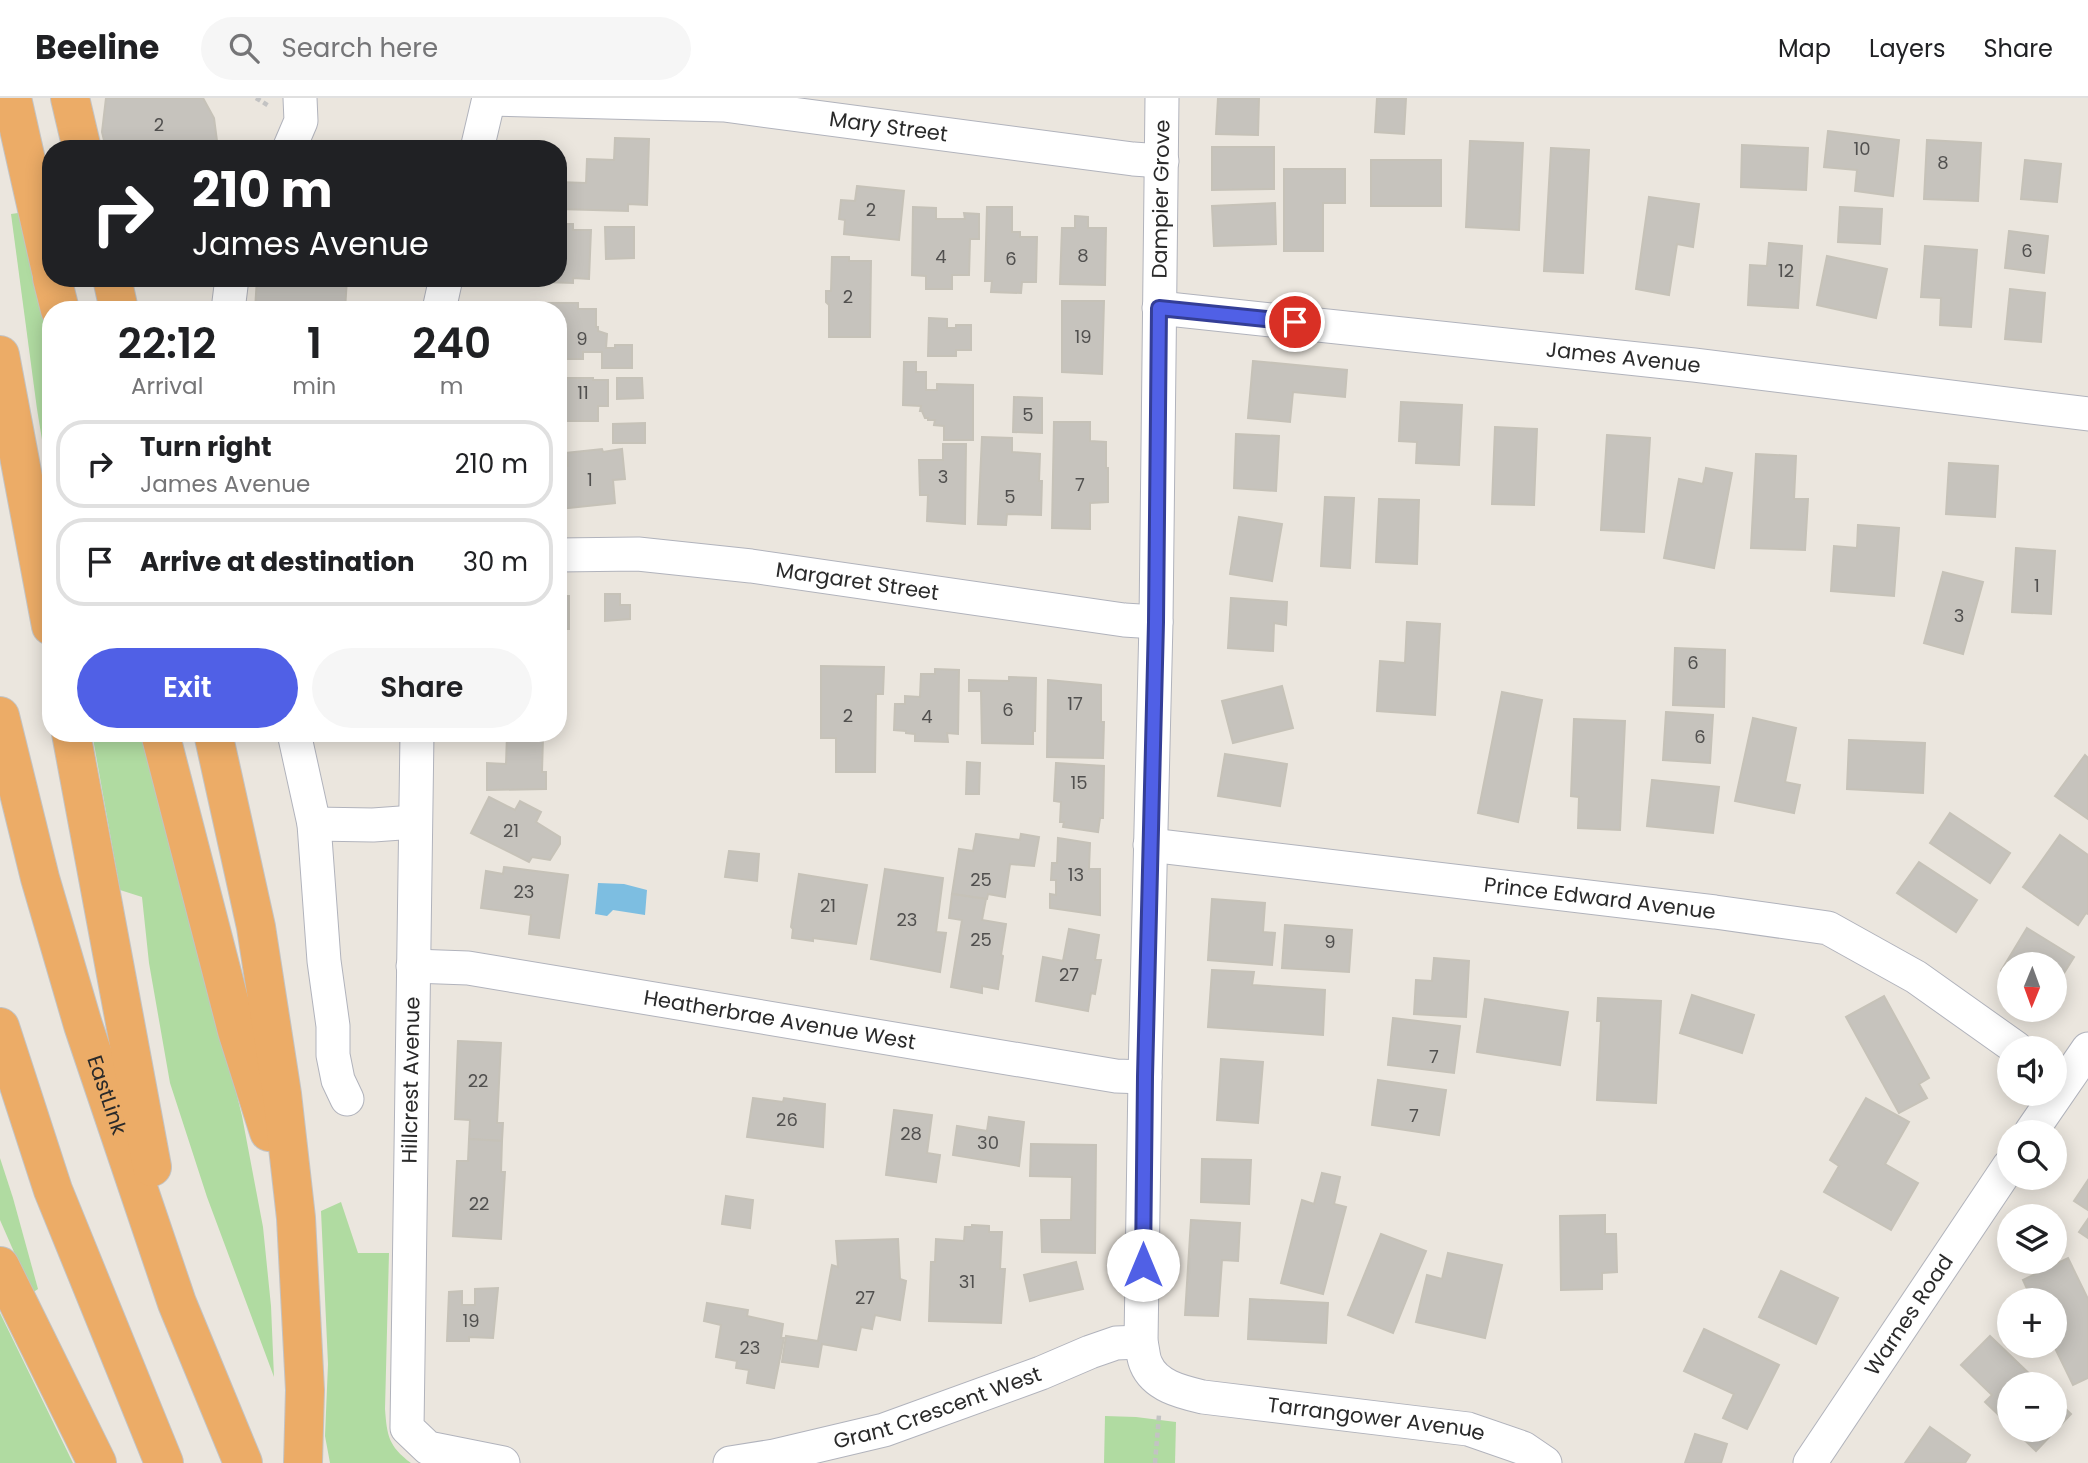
<!DOCTYPE html>
<meta charset="utf-8">
<style>
body{margin:0;font-family:Poppins,sans-serif;background:#f6f6f6;color:#202124;height:100vh;display:flex;flex-direction:column;font-size:26px;white-space:nowrap}
*{box-sizing:border-box;margin:0}
p{font-size:23px;color:#757577}
.icon{flex:none;width:38px;height:38px;fill:none;stroke:currentColor;stroke-width:2;stroke-linecap:round;stroke-linejoin:round}
.map{position:relative;flex:1;overflow:hidden}
.sheet{position:absolute;left:42px;top:203px;width:525px;height:441px;display:flex;flex-direction:column;background:#fff;border-radius:28px;box-shadow:0 4px 18px #0003}
.sheet>*{flex:none}
.banner{position:absolute;left:42px;top:42px;width:525px;height:147px;border-radius:28px;box-shadow:0 4px 18px #0003;background:#202124;color:#fff;overflow:hidden}
.needle{width:46px;rotate:181deg}
.fabs{position:absolute;left:1997px;top:854px;display:grid;gap:14px}
.fabs a{display:grid;place-items:center;width:70px;height:70px;border-radius:50%;background:#fff;box-shadow:0 4px 18px #0003;font-size:35px}
.pin{position:absolute;display:grid;place-items:center;width:60px;height:60px;color:#fff;margin:-30px;border:4px solid #fff;border-radius:50%;box-shadow:0 2px 7px #0007}
.me{position:absolute;width:77px;margin:-38px;rotate:0deg;stroke-linejoin:round;filter:drop-shadow(0 0 5px #0008)}
.turn{display:flex;align-items:center;gap:24px;height:147px;padding:0 35px;font-size:32px}
.turn .icon{width:91px;height:91px;stroke-width:2.5}
.turn b{display:block;font-size:49px;line-height:60px}
.eta{display:flex;justify-content:space-evenly;align-items:center;height:119px;text-align:center}
.eta b{font-size:42px;font-weight:600;line-height:49px}
.button{display:flex;gap:14px;margin-top:auto;padding:14px 35px}
.button a{flex:1;height:80px;border-radius:42px;background:#5060e6;color:#fff;font-size:28px;font-weight:600;line-height:80px;text-align:center}
.button a+a{background:#f6f6f6;color:#202124}
ul{padding:0;list-style:none}
li{display:flex;align-items:center;gap:21px;height:88px;margin:0 14px 10px;padding:0 21px;border:4px solid #e0e0e0;border-radius:28px}
li div{flex:1}
li b{display:block;font-size:26px}
li em{font-style:normal}
header{display:flex;align-items:center;gap:42px;box-sizing:border-box;height:98px;padding:0 35px;background:#fff;border-bottom:2px solid #e0e0e0}
header strong{font-size:33px}
nav{display:flex;gap:38px;margin-inline-start:auto;font-size:24px}
.search{width:490px;height:63px;background:#f6f6f6;display:flex;align-items:center;gap:18px;box-sizing:border-box;padding:0 24px;border-radius:38px;color:#757577;font-size:26px}
.map>svg:first-child{display:block}
</style>
<header>
<strong>Beeline</strong>
<div class="search"><svg class="icon" aria-label="search" viewBox="0 0 24 24"><circle cx="10" cy="10" r="6"/><path d="M15 15l6 6"/></svg>Search here</div>
<nav><a>Map</a><a>Layers</a><a>Share</a></nav>
</header>
<div class="map">
<svg width="2088" height="1365" viewBox="0 0 2088 1365">
<rect width="100%" height="100%" fill="#ebe6de"/>
<g fill="#b0dba1">
<path d="M25,114l26,111v172l-14,-86 -26,-195z"/>
<path d="M92,635h55l95,383 21,111 8,79 3,71 -67,-180 -37,-114 -21,-120 -7,-66 -22,-7z"/>
<path d="M0,1060l13,40 25,91 -6,4 -32,-73z"/>
<path d="M341,1104l17,51h31l-4,156c2,26 3,37 26,54h-81l-5,-27 3,-72 -7,-153z"/>
<path d="M0,1215l73,150h-73z"/>
<path d="M1105,1318l31,1 40,5 -1,41h-71z"/>
</g>
<path fill="#7dbee1" d="M598,785l26,1 23,6 -2,25 -32,-5 -6,6 -12,-2z"/>
<g fill="#c6c3bd" stroke="#c6c2b8" stroke-width="2">
<path d="M106,0h97l11,20 3,23 -2,8h-109l-4,-17z"/>
<path d="M1218,0h41l-1,37 -42,-1z"/>
<path d="M1377,0h29l-2,36 -29,-2z"/>
<path d="M1828,33l71,9 -6,56 -38,-5 2,-21 -33,-3z"/>
<path d="M615,40l34,1 -2,66 -19,-1v7l-70,-2v-27l28,1 1,-24 27,1z"/>
<path d="M1927,42l54,3 -3,58 -54,-2z"/>
<path d="M1470,43l53,2 -4,87 -53,-3z"/>
<path d="M1742,47l66,3 -2,42 -65,-3z"/>
<path d="M1212,49h62v42l-62,1z"/>
<path d="M1551,50l38,2 -6,123 -39,-2z"/>
<rect x="1371" y="62" width="70" height="46"/>
<path d="M2025,62l36,4 -4,38 -36,-3z"/>
<path d="M1284,71h61v34h-22v48h-39z"/>
<path d="M857,88l47,5 -5,49 -55,-6 1,-14 -6,-1 2,-19 14,1z"/>
<path d="M1649,99l50,7 -6,43 -16,-3 -8,51 -33,-6z"/>
<path d="M1275,105l1,41 -62,2 -2,-40z"/>
<path d="M913,109l23,1v11h29l-1,-6 15,1v25h-9l-1,36h-17v14h-26v-13l-14,-1z"/>
<path d="M987,109h25v25h8v5h17l-1,45h-14l-1,11 -30,-1 1,-11h-7z"/>
<path d="M1840,109l42,2 -2,35 -42,-2z"/>
<path d="M1075,118l13,1v11h18l-1,57 -45,-1 2,-56h13z"/>
<path d="M558,126h15v6h18l-2,49 -16,-1v5l-30,-1v-4h15z"/>
<path d="M605,129h29v31l-28,1z"/>
<path d="M2009,133l39,5 -4,37 -39,-5z"/>
<path d="M1769,145l33,3 -4,62 -50,-3 2,-40 17,1z"/>
<path d="M1925,148l52,4 -6,77 -31,-2 1,-27 -20,-1z"/>
<path d="M1827,158l60,13 -11,49 -59,-13z"/>
<path d="M832,159h17v4h22l-1,76h-41v-32l-3,-3v-11h5z"/>
<path d="M257,180h90l-2,32h-90z"/>
<path d="M2010,191l35,4 -4,49 -36,-3z"/>
<path d="M1062,203h42l-2,73 -40,-2z"/>
<path d="M535,205h43v6h18v18h2v4l9,3 -1,14h9v-3h17v23h-30v-16h-19v7h-25v-49h-23z"/>
<path d="M929,220l18,1v9h9v-3h15v25h-15v6h-28z"/>
<path d="M1253,263l94,9 -2,27 -52,-5 -3,30 -42,-4z"/>
<path d="M904,264h12v10h10v18h11v-6l36,1v55h-29v-14l-10,-1 1,-5h-7v-2h-3l-3,-7h-2l1,-5 -18,-1z"/>
<path d="M558,280h35v2h15v26h-10v15h-40z"/>
<path d="M617,280h25l1,20 -26,1z"/>
<path d="M1014,299l28,1v35l-29,-1z"/>
<path d="M1401,304l61,3 -3,60 -43,-2 1,-21 -18,-1z"/>
<path d="M1054,324h36v19l16,1v26h2v34l-18,1v26l-38,-1z"/>
<path d="M645,325v20h-32v-19z"/>
<path d="M1495,329l42,2 -3,76 -42,-1z"/>
<path d="M1236,336l43,2 -3,55 -42,-3z"/>
<path d="M1607,337l43,3 -6,94 -43,-2z"/>
<path d="M982,339l30,1v14l28,2 -1,27h3l-1,34 -34,-1 -1,11 -28,-1z"/>
<path d="M943,346h23l-1,80 -38,-3 1,-26h-8l-1,-35h24z"/>
<path d="M602,351l1,3 19,-3 3,30 -12,1 2,23 -56,6 -1,-22h4l-2,-20 8,-1 -2,-13z"/>
<path d="M1756,356l40,2 -2,43h14l-3,51 -54,-2z"/>
<path d="M1949,365l49,3 -3,51 -49,-3z"/>
<path d="M1706,370l26,5 -18,95 -50,-10 15,-79 24,5z"/>
<path d="M1325,399l29,1 -4,70 -29,-2z"/>
<path d="M1379,401l40,1 -2,64 -41,-2z"/>
<path d="M1239,419l43,7 -10,57 -42,-7z"/>
<path d="M1858,427l41,3 -5,68 -63,-5 3,-45 23,2z"/>
<path d="M2016,450l39,3 -4,63 -39,-2z"/>
<path d="M1943,474l40,10 -20,72 -39,-11z"/>
<path d="M605,496h15v11h10v14l-25,2z"/>
<rect x="558" y="498" width="11" height="33"/>
<path d="M1231,500l56,4 -1,23 -12,-2 -1,28 -45,-3z"/>
<path d="M1407,524l33,2 -5,91 -58,-4 3,-50 25,2z"/>
<path d="M1675,550l50,2 -1,57 -51,-2z"/>
<path d="M821,568l63,1 -1,27h-7l-1,78h-39v-34h-15z"/>
<path d="M935,571l24,1 -1,64 -11,-1 1,9 -33,-1v-7l-9,-1v-2l-12,-1 1,-26h10v-8l15,1 1,-23h14z"/>
<path d="M1009,579l27,1 -1,53h-2v13l-51,-1 -1,-52h-12v-11l40,1z"/>
<path d="M1048,582l53,5v37h3l-1,36 -56,-1z"/>
<path d="M1282,588l11,42 -60,15 -11,-42z"/>
<path d="M1502,594l40,8 -24,122 -40,-9z"/>
<path d="M1666,614l47,3 -3,48 -47,-3z"/>
<path d="M1753,620l43,10 -11,54 15,3 -6,28 -59,-12z"/>
<path d="M1574,621l51,2 -5,109 -42,-2 1,-31 -8,-1z"/>
<path d="M507,636l26,1v2h10l-1,35h4v17l-59,1v-27l19,1z"/>
<path d="M1849,642l76,3 -2,50 -76,-4z"/>
<path d="M1225,656l62,10 -7,42 -62,-10z"/>
<path d="M2085,657l3,3v61l-33,-23z"/>
<path d="M967,664l13,1 -1,31h-13z"/>
<path d="M1056,665l48,3 -1,52h-3l-2,14 -35,-5 1,-5h-4l1,-20 -7,-1z"/>
<path d="M1652,682l67,7 -6,46 -66,-7z"/>
<path d="M489,699l26,13 5,-9 21,11 -5,10 24,15v7l-10,16 -18,-3 -3,5 -58,-29z"/>
<path d="M1950,715l60,40 -20,30 -60,-40z"/>
<path d="M976,736l44,6 1,-6 18,3 -5,29 -24,-2 -5,33 -17,-3 -1,5 -35,-5 7,-45 14,2z"/>
<path d="M2060,737l28,20v59l-2,-1 -8,12 -55,-38z"/>
<path d="M1058,740l32,5 -1,26h11v46l-50,-7v-14l6,1v-15h-5l1,-17h5z"/>
<path d="M729,753l30,3 -2,27 -32,-4z"/>
<path d="M1919,764l58,38 -21,32 -59,-39z"/>
<path d="M504,769l64,8 -9,63 -30,-4 2,-19 -50,-7 5,-37 17,3z"/>
<path d="M885,771l58,9 -7,54 10,1 -6,39 -69,-13z"/>
<path d="M799,776l68,11 -11,59 -43,-6v3l-21,-3 1,-9 -2,-2z"/>
<path d="M952,796l34,5 -4,21 24,4 -5,31 2,1 -5,33 -16,-3v7l-31,-6 11,-67 -13,-2z"/>
<path d="M1212,801l53,4 -2,29 12,1 -3,32 -64,-5z"/>
<path d="M1285,827l67,5 -3,42 -67,-4z"/>
<path d="M2027,830l47,29 -20,32v-25h-45v12l-8,-5z"/>
<path d="M1069,831l30,6 -4,25h6l-6,34 -4,-1 -3,18 -52,-10 7,-44 20,4z"/>
<path d="M1434,860l35,3 -3,56 -52,-3 2,-34 16,1z"/>
<path d="M1212,872l42,2 -2,13 73,5 -2,45 -115,-8z"/>
<path d="M1692,897l62,20 -12,38 -62,-20z"/>
<path d="M1884,898l45,82 -10,6 8,14 -28,15 -53,-96z"/>
<path d="M1598,900l63,3 -5,102 -59,-3 4,-79h-4z"/>
<path d="M1485,901l83,13 -8,53 -83,-13z"/>
<path d="M1393,920l67,8 -6,47 -66,-8z"/>
<path d="M458,943l43,2 -4,80h6l-1,18 -33,-2 1,-19 -15,-1z"/>
<path d="M1221,961l42,3 -5,61 -41,-3z"/>
<path d="M1378,982l68,10 -7,45 -67,-10z"/>
<path d="M753,1000l30,4 1,-4 41,6 -2,43 -76,-10z"/>
<path d="M1866,1000l43,24 -24,42 33,19 -27,47 -67,-38 15,-26 -9,-6z"/>
<path d="M894,1012l38,5 -5,38 13,2 -4,27 -50,-7z"/>
<path d="M989,1019l35,5 -5,44 -66,-11 4,-29 30,5z"/>
<path d="M469,1041l33,2 -1,31h4l-4,67 -48,-3 4,-75h11z"/>
<path d="M1031,1046l65,1 -1,108 -53,-1 -1,-32h30l1,-43 -42,-1z"/>
<path d="M1202,1061l49,1 -2,44 -48,-2z"/>
<path d="M1322,1075l18,4 -6,27 12,3 -23,87 -42,-11 21,-83 12,4z"/>
<path d="M2088,1082v30l-14,-9z"/>
<path d="M726,1098l27,4 -3,28 -28,-4z"/>
<path d="M1605,1117v19h11l1,38 -15,1v16l-41,1 -1,-74z"/>
<path d="M2088,1121v19l-9,-6z"/>
<path d="M1191,1122l49,3 -2,38 -16,-1 -4,56 -33,-1z"/>
<path d="M972,1127l17,1v6h13l-2,37h5l-4,54 -72,-2 2,-59h4l1,-23 28,2 1,-14h7z"/>
<path d="M1381,1136l45,17 -33,82 -45,-18z"/>
<path d="M898,1141l2,40 6,2 -6,39 -25,-5 -3,14 -11,-2 -5,23 -34,-6 -4,23 -36,-5 4,-26 32,5 14,-76 6,2 -2,-26z"/>
<path d="M1448,1155l54,12 -17,73 -69,-16 11,-47 15,4z"/>
<path d="M2068,1160l20,41v79l-15,7 -19,-39v-46h-22l-9,-20z"/>
<path d="M1076,1164l7,27 -53,12 -6,-26z"/>
<path d="M1781,1173l57,27 -22,46 -57,-27z"/>
<path d="M498,1190l-5,50 -24,-1v4h-22l2,-49 13,-1v14h13v-16z"/>
<path d="M1250,1201l78,4 -2,40 -78,-4z"/>
<path d="M707,1205l41,7 -1,6 36,8 -2,14h3l-10,50 -27,-5 2,-13 -13,-2 1,-7 -21,-4 5,-32 -17,-4z"/>
<path d="M1704,1231l75,36 -32,64 -24,-11 11,-24 -50,-23z"/>
<path d="M1990,1238l50,48h-31v41l-24,-23 7,-7 -31,-30z"/>
<path d="M2054,1300l17,16 -35,37 -22,-21h40z"/>
<path d="M1930,1329l40,28 -5,8h-60z"/>
<path d="M1695,1336l32,10 -6,19h-36z"/>
</g>
<g fill="none" stroke-linecap="round" stroke-linejoin="round">
<defs>
<g id="minor">
<path id="s1" d="M1162,0l-6,524 -11,455 -4,265c2,7 2,16 5,22 9,22 36,28 57,33l265,32 55,19 22,15"/>
<path id="s2" d="M489,1l235,6 409,54 29,2"/>
<path d="M289,51l12,-28 -1,-23"/>
<path d="M477,51l12,-51"/>
<path id="s3" d="M1159,210l535,57 394,49"/>
<path d="M228,212l4,-32"/>
<path d="M439,212l7,-32"/>
<path id="s4" d="M558,457l80,-1 113,12 373,54 32,2"/>
<path d="M294,635l20,91 10,137 9,65v29l5,25 9,19"/>
<path d="M417,635l-10,695 21,20 75,15"/>
<path d="M314,726l59,1 42,-3"/>
<path id="s5" d="M1150,747l565,67 113,16 88,49 100,71"/>
<path id="s6" d="M413,868l55,2 648,108 29,1"/>
<path d="M2031,1034l57,-83"/>
<path id="s7" d="M730,1365l44,-7 110,-26 157,-57 49,-21 26,-9 25,-1"/>
<path id="s8" d="M1810,1365l199,-297"/>
</g>
<g id="highway">
<path d="M12,0l39,173"/>
<path d="M70,0l12,51"/>
<path d="M52,180l8,32"/>
<path d="M112,180l7,32"/>
<path d="M0,257l51,271"/>
<path id="s9" d="M0,618l40,162 43,147 94,278 66,160"/>
<path d="M71,635l81,434"/>
<path d="M160,635l77,298 32,101"/>
<path d="M213,635l43,194 26,167 14,124 9,172 -2,73"/>
<path d="M0,929l53,163 111,273"/>
<path d="M0,1168l97,197"/>
</g>
</defs>
<use href="#minor" stroke="#b1b3bc" stroke-width="35"/>
<use href="#highway" stroke="#c3c3c3" stroke-width="40"/>
<g stroke="#c3c3c3" stroke-width="4.5" stroke-dasharray="5 3.5" stroke-linecap="butt">
<path d="M256,0l13,8"/>
<path d="M1155,1365l4,-48"/>
</g>
<use href="#minor" stroke="#fff" stroke-width="33"/>
<use href="#highway" stroke="#ecac67" stroke-width="38"/>
</g>
<g fill="none" stroke-linecap="round" stroke-linejoin="round">
<defs>
<path id="route" d="M1143,1167l2,-188 11,-455 3,-314 136,14"/>
</defs>
<use href="#route" stroke="#343e96" stroke-width="18"/>
<use href="#route" stroke="#5060e6" stroke-width="12"/>
</g>
<g text-anchor="middle" stroke-width="5" stroke-linejoin="round" paint-order="stroke">
<g font-size="18" fill="#51504f">
<text x="159" y="33">2</text>
<text x="1862" y="57">10</text>
<text x="1943" y="71">8</text>
<text x="871" y="118">2</text>
<text x="2027" y="159">6</text>
<text x="1083" y="164">8</text>
<text x="941" y="165">4</text>
<text x="1011" y="167">6</text>
<text x="1786" y="179">12</text>
<text x="848" y="205">2</text>
<text x="1083" y="245">19</text>
<text x="582" y="247">9</text>
<text x="583" y="301">11</text>
<text x="1028" y="323">5</text>
<text x="943" y="385">3</text>
<text x="590" y="388">1</text>
<text x="1080" y="393">7</text>
<text x="1010" y="405">5</text>
<text x="2037" y="494">1</text>
<text x="1959" y="524">3</text>
<text x="1693" y="571">6</text>
<text x="1075" y="612">17</text>
<text x="1008" y="618">6</text>
<text x="848" y="624">2</text>
<text x="927" y="625">4</text>
<text x="1700" y="645">6</text>
<text x="1079" y="691">15</text>
<text x="511" y="739">21</text>
<text x="1076" y="783">13</text>
<text x="981" y="788">25</text>
<text x="524" y="800">23</text>
<text x="828" y="814">21</text>
<text x="907" y="828">23</text>
<text x="981" y="848">25</text>
<text x="1330" y="850">9</text>
<text x="1069" y="883">27</text>
<text x="1434" y="965">7</text>
<text x="478" y="989">22</text>
<text x="1414" y="1024">7</text>
<text x="787" y="1028">26</text>
<text x="911" y="1042">28</text>
<text x="988" y="1051">30</text>
<text x="479" y="1112">22</text>
<text x="967" y="1190">31</text>
<text x="865" y="1206">27</text>
<text x="471" y="1229">19</text>
<text x="750" y="1256">23</text>
</g>
<g font-size="21" fill="#2a2a2a" stroke="#fff">
<text dy="7" stroke="none"><textPath href="#s2" startOffset="401">Mary Street</textPath></text>
<text transform="translate(1161 101) rotate(-89)" y="7">Dampier Grove</text>
<text dy="7" stroke="none"><textPath href="#s3" startOffset="467">James Avenue</textPath></text>
<text dy="7" stroke="none"><textPath href="#s4" startOffset="301">Margaret Street</textPath></text>
<text dy="7" stroke="none"><textPath href="#s5" startOffset="453">Prince Edward Avenue</textPath></text>
<text dy="7" stroke="none"><textPath href="#s6" startOffset="371">Heatherbrae Avenue West</textPath></text>
<text transform="translate(411 982) rotate(-89)" y="7">Hillcrest Avenue</text>
<text dy="7" stroke="none"><textPath href="#s9" startOffset="394">EastLink</textPath></text>
<text dy="7" stroke="none"><textPath href="#s8" startOffset="178">Warnes Road</textPath></text>
<text dy="7" stroke="none"><textPath href="#s7" startOffset="215">Grant Crescent West</textPath></text>
<text dy="7" stroke="none"><textPath href="#s1" startOffset="1510">Tarrangower Avenue</textPath></text>
</g>
</g>
</svg>
<div class="fabs">
<a><svg class="needle" viewBox="-14 -14 28 28"><path d="M0-13l5 13h-10z" fill="#e53935"/><path d="M0 13l5-13h-10z" fill="#757577"/></svg></a>
<a><svg class="icon" aria-label="sound" viewBox="0 0 24 24"><path d="M4 9h4l5-4v14l-5-4H4zM17 9q2 3 0 6"/></svg></a>
<a><svg class="icon" aria-label="search" viewBox="0 0 24 24"><circle cx="10" cy="10" r="6"/><path d="M15 15l6 6"/></svg></a>
<a><svg class="icon" aria-label="layers" viewBox="0 0 24 24"><path d="M12 4l9 5-9 5-9-5zM3 14l9 5 9-5"/></svg></a>
<a>+</a>
<a>−</a>
</div>
<div class="pin" style="left:1295px;top:224px;background:#d93025"><svg class="icon" aria-label="arrive" viewBox="0 0 24 24"><path d="M6 21V4h12l-3 4 3 4H6"/></svg></div>
<svg class="me" style="left:1143px;top:1167px" viewBox="-20 -20 40 40"><circle r="19" fill="#fff"/><path d="M0-13L10 11 0 6-10 11z" fill="#5060e6"/></svg>
<div class="banner">
<div class="turn"><svg class="icon" aria-label="right" viewBox="0 0 24 24"><path d="M7 20v-9h11M14 6l5 5-5 5"/></svg><div><b>210 m</b>James Avenue</div></div>
</div>
<section class="sheet">
<div class="eta">
<div><b>22:12</b><p>Arrival</p></div>
<div><b>1</b><p>min</p></div>
<div><b>240</b><p>m</p></div>
</div>
<ul>
<li><svg class="icon" aria-label="right" viewBox="0 0 24 24"><path d="M7 20v-9h11M14 6l5 5-5 5"/></svg><div><b>Turn right</b><p>James Avenue</p></div><em>210 m</em></li>
<li><svg class="icon" aria-label="arrive" viewBox="0 0 24 24"><path d="M6 21V4h12l-3 4 3 4H6"/></svg><div><b>Arrive at destination</b></div><em>30 m</em></li>
</ul>
<div class="button"><a>Exit</a><a>Share</a></div>
</section>
</div>
